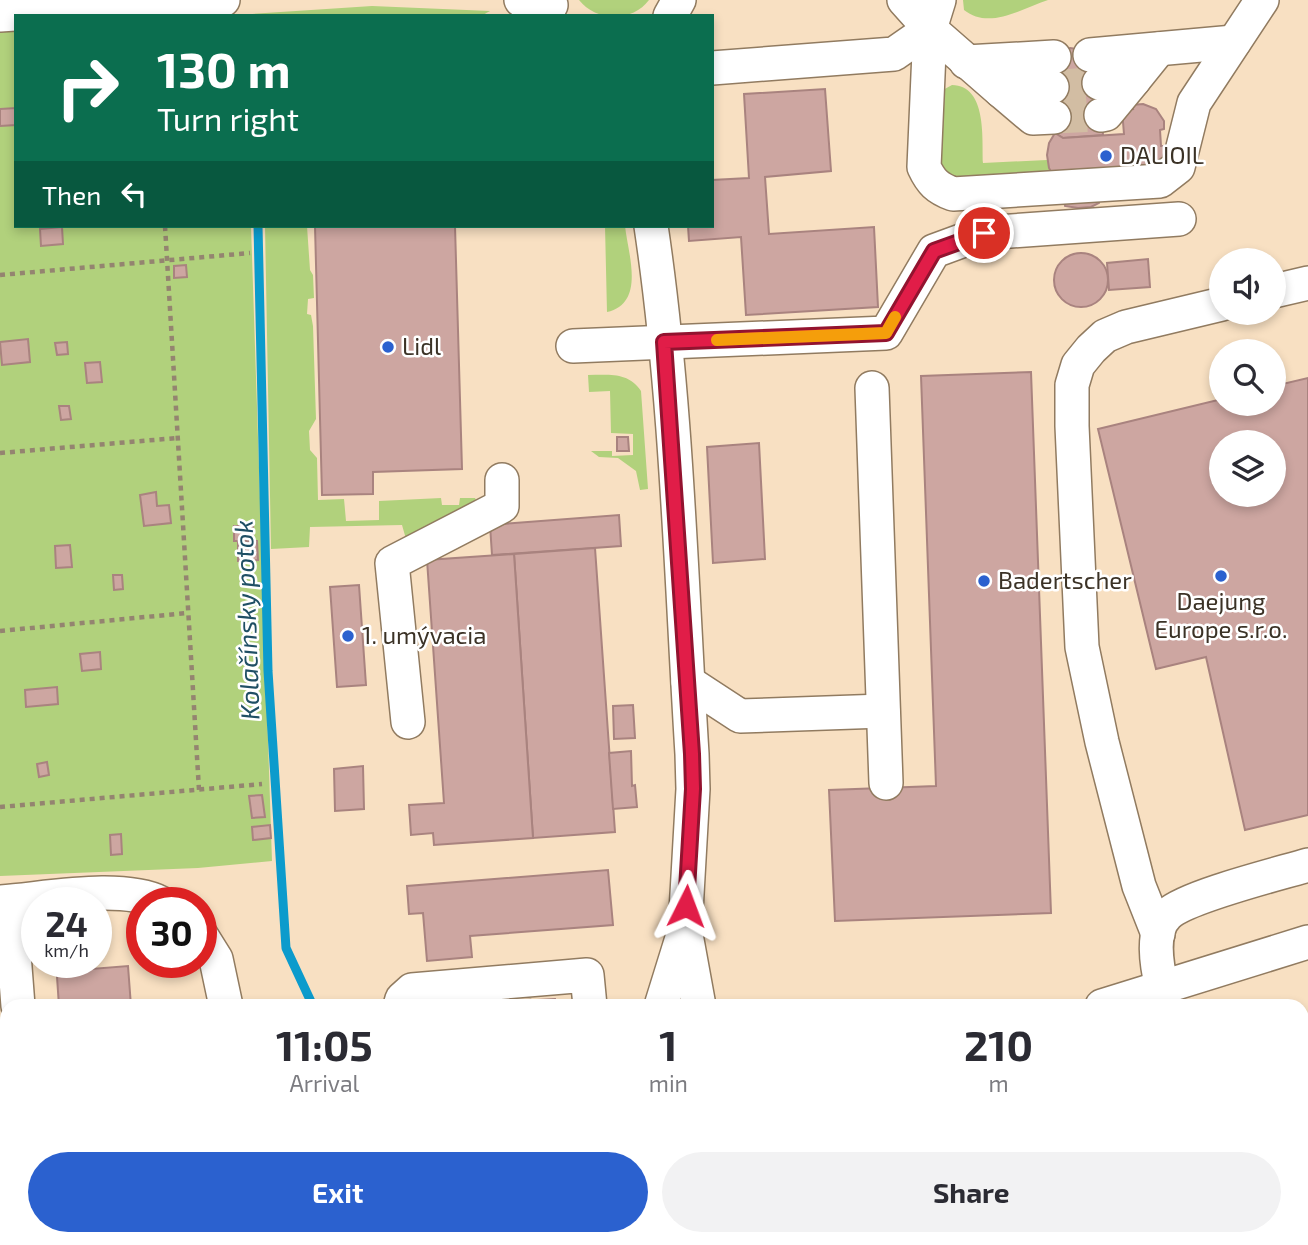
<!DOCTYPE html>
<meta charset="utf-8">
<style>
body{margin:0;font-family:"Exo 2",sans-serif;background:#f2f2f3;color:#2b2b33;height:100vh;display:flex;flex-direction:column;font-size:26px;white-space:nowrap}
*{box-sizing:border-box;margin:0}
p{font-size:23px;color:#7c7c81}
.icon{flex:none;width:38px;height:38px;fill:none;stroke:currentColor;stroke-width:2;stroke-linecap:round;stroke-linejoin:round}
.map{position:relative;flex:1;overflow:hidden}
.side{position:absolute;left:0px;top:999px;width:1309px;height:247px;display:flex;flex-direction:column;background:#fff;border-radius:21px 21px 0 0;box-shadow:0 4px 10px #0003}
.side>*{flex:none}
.banner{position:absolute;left:14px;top:14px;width:700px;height:214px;border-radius:0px;box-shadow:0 4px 10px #0003;background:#0b6e4f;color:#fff;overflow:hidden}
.tools{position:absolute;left:1209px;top:248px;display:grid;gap:14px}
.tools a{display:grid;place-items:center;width:77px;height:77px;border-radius:50%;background:#fff;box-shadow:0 4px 10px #0003;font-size:35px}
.speed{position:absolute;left:21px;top:887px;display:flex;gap:14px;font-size:35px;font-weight:700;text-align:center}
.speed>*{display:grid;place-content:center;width:91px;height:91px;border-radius:50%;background:#fff;box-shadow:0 4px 10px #0003;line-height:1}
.speed small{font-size:18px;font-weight:400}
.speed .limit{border:10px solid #d22;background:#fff;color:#111}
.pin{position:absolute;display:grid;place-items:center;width:60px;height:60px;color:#fff;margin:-30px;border:4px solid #fff;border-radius:50%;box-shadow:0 2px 7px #0007}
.me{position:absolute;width:77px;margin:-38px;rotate:3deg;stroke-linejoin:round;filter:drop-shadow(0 0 5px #0008)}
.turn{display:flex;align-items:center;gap:24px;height:147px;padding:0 28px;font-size:32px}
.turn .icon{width:91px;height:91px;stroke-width:2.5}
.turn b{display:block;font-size:49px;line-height:60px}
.then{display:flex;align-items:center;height:66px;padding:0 28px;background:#0003;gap:14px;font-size:26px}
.eta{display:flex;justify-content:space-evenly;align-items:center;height:119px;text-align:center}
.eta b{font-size:42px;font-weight:700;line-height:49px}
.button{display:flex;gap:14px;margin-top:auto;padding:14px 28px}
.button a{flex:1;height:80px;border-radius:42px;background:#2b61cf;color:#fff;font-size:28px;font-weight:700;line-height:80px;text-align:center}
.button a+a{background:#f2f2f3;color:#2b2b33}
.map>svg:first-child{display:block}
</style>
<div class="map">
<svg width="1308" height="1245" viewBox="0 0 1308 1245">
<rect width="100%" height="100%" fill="#f8e0c2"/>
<g fill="#b1d17c">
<path d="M579,0h70c-16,22 -53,22 -70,0z"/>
<path d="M963,0h85c-27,9 -59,30 -84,10z"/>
<path d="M372,6l118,5 -9,5h-259z"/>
<path d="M16,30v196h235l21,635 -74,7 -198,8v-845z"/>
<path d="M952,85c35,1 30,52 31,78l64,-3 7,15 -99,4 -15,-12 1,-76z"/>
<path d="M265,226h42l3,44 3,5 1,23 -6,1 -1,15 4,1 2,11 3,93 -7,12 1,19 7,8 1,42 26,-1 2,22 33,-1v-19l62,-3 1,7h17l1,-7h15l2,4 -71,37 -4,-14 -92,2 -1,20 -38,2z"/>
<path d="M605,226h20c3,28 21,77 -18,86z"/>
<path d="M588,375c22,0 40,-3 53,16l7,98 -8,1 -4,-19 -18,-13 -19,-1 -8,-6h21v5l21,-1v-21l-22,-1 -1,-42 -21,1z"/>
</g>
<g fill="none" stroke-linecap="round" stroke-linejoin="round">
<g stroke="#0c9bcc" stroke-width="9">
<path d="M258,226l10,445 18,277 27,58"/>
<path d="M403,1239l2,6"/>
</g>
</g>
<g fill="#cda6a1" stroke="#a9837f" stroke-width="2" fill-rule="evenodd">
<path d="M1070,48l13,2 15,17 5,68 -40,3 -8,-5 5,-81z"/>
<path d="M825,89l6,82 -66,6 4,57 105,-7 4,80 -132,8 -5,-78 -52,4 -1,-15h24v-46l37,-2 -5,-84z"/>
<path d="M1143,104l13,5 8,12v8l-4,1 1,16h4v11l-18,16 -48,20v10l-8,4 -13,1 -13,-2 -1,-11 -15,-27 -2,-13 2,-12 6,-10 8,5 61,-4 -2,-24 11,-1 -1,-4z"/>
<path d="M16,108v17l-16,1v-17z"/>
<path d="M315,226h140l7,243 -89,3v22l-51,1z"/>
<path d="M62,227l1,17 -22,2 -1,-17z"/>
<circle cx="1081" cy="280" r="27"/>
<path d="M1148,259l2,28 -41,3 -2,-27z"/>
<path d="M186,265l1,12 -13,1v-12z"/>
<path d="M28,339l2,23 -28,3 -2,-23z"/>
<path d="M67,342l1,12 -11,1 -2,-12z"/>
<path d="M100,362l2,20 -15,1 -2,-20z"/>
<path d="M1031,372l20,541 -216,8 -6,-131 107,-4 -15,-410z"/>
<path d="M1308,378v437l-63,15 -39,-173 -50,12 -58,-240 124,-30v5h52v-18zM1222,443h52v52h-52z"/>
<path d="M59,406h10l2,13 -10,1z"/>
<path d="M617,437h11l1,14h-12z"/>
<path d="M759,443l6,116 -52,4 -6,-116z"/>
<path d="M156,492l1,14 12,-1 2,18 -27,3 -4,-31z"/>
<path d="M619,515l2,31 -129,9 -2,-30z"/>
<rect x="234" y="526" width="19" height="15"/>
<path d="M238,541h19l1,19 -20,1z"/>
<path d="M70,545l2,22 -16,1 -1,-22z"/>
<path d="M595,548l20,284 -82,6 -19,-284z"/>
<path d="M514,554l19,284 -99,7 -1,-12 -22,2 -2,-30 35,-2 -17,-243z"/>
<path d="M113,575h9l1,14 -9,1z"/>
<path d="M359,585l7,100 -29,2 -7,-100z"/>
<path d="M100,652l1,17 -19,2 -2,-17z"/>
<path d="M57,687l1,17 -32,3 -1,-17z"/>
<path d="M633,705l2,33 -21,1 -1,-33z"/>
<path d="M631,751l1,35 3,-1 2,22 -24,2 -4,-56z"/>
<path d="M47,762l2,13 -10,2 -2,-13z"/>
<path d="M363,766l1,43 -29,2 -1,-42z"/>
<path d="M262,795l3,22 -13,1 -3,-22z"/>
<path d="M270,825l1,13 -18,2 -1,-13z"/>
<path d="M121,834l1,20 -11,1 -1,-20z"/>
<path d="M608,870l5,55 -143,11 2,21 -45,4 -4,-48 -14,1 -2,-28z"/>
<path d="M56,962h22l1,8 49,-4 3,40h-72z"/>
<path d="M555,999l1,7h-117l43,-3z"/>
</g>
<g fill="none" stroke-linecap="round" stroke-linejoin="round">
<g stroke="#d2bda3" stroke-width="33" stroke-dasharray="33 17" stroke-linecap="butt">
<path d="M1052,87l47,-4"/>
<path d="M1054,117l47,-2"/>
<path d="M541,1000v6"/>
<path d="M515,1001l1,5"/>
<path d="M482,1003l1,3"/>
</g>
<defs>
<g id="minor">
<path d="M521,0l30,5"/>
<path d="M904,0l26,29 -6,138c7,15 13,21 29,27l207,-13 18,-14 16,-64 68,-103"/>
<path d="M939,0l-9,29 71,62 51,-4"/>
<path d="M0,15l223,-15"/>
<path d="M670,16l9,-16"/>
<path d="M1090,55l144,-13"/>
<path d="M966,62l88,-5"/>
<path d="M712,68l182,-14 36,-25"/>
<path d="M1099,83l35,-3 25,-31"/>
<path d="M1001,91l32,27 21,-1"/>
<path d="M1101,115l5,-1 28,-34"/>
<path d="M651,226c26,174 30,352 41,528l1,35 -8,140 14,77"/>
<path d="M1274,291l34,-8"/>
<path d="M573,346l313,-13 48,-82 49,-18 196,-14"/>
<path d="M872,388l14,395"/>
<path d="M688,682l52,34 143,-5"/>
<path d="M408,722l-16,-159 110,-57v-26"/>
<path d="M0,902c44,-3 121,-19 161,1"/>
<path d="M10,902l8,104"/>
<path d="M1158,934l-19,-48 -37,-144 -20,-95 -10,-221v-41l6,-20 13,-16 14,-13 21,-9 96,-23"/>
<path d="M201,935l15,24 10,47"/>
<path d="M1162,988c-5,-21 -12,-58 6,-74 20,-18 110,-40 140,-49"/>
<path d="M400,1006l2,-7 10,-9 175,-15 3,31"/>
<path d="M661,1006l22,-71"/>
<path d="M1102,1006l206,-64"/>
<path d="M37,1239v6"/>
<path d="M678,1239l1,6"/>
</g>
</defs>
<use href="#minor" stroke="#917b60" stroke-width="36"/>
<g stroke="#948470" stroke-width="4.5" stroke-dasharray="5 5" stroke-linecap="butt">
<path d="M165,226l34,564"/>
<path d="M0,275l250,-22"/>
<path d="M0,453l177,-15"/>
<path d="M0,631l187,-18"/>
<path d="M0,807l262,-23"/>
</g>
<use href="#minor" stroke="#fff" stroke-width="33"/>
</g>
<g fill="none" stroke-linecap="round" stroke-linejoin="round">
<defs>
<path id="route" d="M686,906l7,-117 -1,-35 -28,-412 222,-9 48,-82 50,-18"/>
</defs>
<use href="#route" stroke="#92132f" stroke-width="18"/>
<use href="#route" stroke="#e11d48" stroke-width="12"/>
<path stroke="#f59e0b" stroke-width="12" d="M717,340l169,-7 9,-16"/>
</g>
<g fill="#2b61cf" stroke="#fff" stroke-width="2.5">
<circle cx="1106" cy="156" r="7"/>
<circle cx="388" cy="347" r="7"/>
<circle cx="1221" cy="576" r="7"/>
<circle cx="984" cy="581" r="7"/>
<circle cx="348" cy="636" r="7"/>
</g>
<g text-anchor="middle" stroke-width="5" stroke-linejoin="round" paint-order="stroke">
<g font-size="24" fill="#3b3226" stroke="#fff" text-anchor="start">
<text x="1120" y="164">DALIOIL</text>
<text x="402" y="355">Lidl</text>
<text x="998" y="589">Badertscher</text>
<text x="1221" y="610" text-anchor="middle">Daejung<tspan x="1221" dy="28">Europe s.r.o.</tspan></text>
<text x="362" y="644">1. umývacia</text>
</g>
<g font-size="26" font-style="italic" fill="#1f4f64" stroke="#fff">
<text transform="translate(247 620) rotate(-92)" y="9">Kolačínsky potok</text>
</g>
</g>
</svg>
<div class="tools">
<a><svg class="icon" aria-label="sound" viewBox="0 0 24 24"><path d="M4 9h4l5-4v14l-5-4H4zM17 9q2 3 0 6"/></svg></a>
<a><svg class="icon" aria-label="search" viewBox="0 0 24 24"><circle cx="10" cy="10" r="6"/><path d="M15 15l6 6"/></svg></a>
<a><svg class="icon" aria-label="layers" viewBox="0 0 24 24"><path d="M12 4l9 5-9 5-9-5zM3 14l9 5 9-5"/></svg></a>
</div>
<div class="speed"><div>24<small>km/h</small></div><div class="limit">30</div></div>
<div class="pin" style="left:984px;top:233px;background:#d93025"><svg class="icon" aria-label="arrive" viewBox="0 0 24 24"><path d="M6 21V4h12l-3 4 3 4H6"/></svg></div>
<svg class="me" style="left:686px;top:906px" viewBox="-20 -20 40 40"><path d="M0-17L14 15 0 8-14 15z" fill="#e11d48" stroke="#fff" stroke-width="4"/></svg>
<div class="banner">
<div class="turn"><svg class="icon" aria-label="right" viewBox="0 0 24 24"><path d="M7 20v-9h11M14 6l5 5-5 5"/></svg><div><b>130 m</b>Turn right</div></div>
<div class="then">Then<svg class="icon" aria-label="left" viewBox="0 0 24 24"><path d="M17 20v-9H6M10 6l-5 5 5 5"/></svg></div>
</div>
<section class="side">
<div class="eta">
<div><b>11:05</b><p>Arrival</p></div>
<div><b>1</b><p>min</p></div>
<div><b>210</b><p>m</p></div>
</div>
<div class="button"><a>Exit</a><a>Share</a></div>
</section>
</div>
